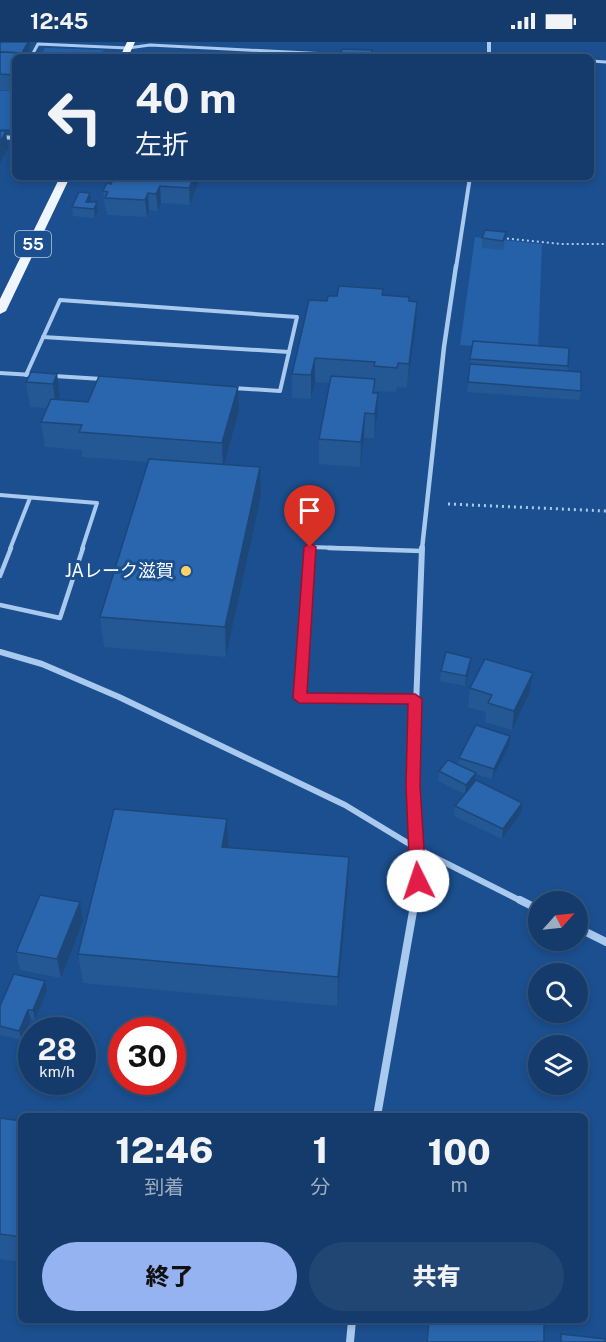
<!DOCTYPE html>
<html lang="ja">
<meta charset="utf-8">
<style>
body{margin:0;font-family:"Public Sans","Noto Sans JP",sans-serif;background:#214673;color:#f1f3f6;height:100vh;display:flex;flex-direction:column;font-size:22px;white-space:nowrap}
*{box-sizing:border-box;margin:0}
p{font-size:20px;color:#9dadc1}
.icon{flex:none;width:33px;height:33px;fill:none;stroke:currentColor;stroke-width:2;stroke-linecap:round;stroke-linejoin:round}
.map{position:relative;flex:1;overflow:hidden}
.panel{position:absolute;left:18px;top:1071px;width:570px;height:210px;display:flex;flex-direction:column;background:#143b6b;border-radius:9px;box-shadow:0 3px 9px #0003,0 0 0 2px #33557e}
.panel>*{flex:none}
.hud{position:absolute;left:12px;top:12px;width:582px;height:126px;border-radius:9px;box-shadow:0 3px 9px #0003,0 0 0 2px #33557e;background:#143b6b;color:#f1f3f6;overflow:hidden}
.needle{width:39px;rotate:63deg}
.tools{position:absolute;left:528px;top:849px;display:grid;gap:12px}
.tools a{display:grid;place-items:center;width:60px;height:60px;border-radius:50%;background:#143b6b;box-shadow:0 3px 9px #0003,0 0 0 2px #33557e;font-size:30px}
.speed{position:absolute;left:18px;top:975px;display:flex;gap:12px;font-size:30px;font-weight:700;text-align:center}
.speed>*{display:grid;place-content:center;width:78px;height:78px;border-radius:50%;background:#143b6b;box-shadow:0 3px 9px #0003,0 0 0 2px #33557e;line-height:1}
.speed small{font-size:15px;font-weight:400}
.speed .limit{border:9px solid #d22;background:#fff;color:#111}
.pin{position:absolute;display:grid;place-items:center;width:51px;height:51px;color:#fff;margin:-62px -26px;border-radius:50% 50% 50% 0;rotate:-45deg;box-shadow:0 0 6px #0007}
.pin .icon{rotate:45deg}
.me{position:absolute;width:66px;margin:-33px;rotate:356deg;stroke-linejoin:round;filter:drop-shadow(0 0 4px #0008)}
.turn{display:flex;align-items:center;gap:21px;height:126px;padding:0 24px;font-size:27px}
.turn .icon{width:78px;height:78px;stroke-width:2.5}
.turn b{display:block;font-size:42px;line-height:51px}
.eta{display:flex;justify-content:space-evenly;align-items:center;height:102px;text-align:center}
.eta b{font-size:36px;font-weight:800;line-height:42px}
.action{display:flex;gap:12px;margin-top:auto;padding:12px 24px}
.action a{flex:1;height:69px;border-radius:36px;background:#95b2f1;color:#111;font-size:24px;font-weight:800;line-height:69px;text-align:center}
.action a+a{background:#214673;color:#f1f3f6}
.status{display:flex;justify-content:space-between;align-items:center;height:42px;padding:0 30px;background:#143b6b;direction:ltr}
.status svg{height:16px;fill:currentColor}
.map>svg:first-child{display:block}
</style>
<div class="status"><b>12:45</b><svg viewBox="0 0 49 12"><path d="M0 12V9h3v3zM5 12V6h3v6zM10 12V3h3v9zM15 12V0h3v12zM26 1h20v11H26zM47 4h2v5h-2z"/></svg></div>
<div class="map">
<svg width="606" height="1300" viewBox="0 0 606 1300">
<rect width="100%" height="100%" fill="#1b4f8f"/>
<g fill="#2461a8">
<path d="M45,6l59,2 -7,7h-57z"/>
<path d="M0,49h15v29l-5,9h-10z"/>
<path d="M475,195l67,7 -4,107 -78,-6z"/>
</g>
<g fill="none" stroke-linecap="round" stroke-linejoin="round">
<path stroke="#a9c9ee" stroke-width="2" stroke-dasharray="2 3" stroke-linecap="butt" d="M502,196l60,6h44"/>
<path stroke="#a9c9ee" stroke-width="3" stroke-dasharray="2 4" stroke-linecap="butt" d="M448,462l158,7"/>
<g stroke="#a9c9ee" stroke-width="3">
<path d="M367,14l27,1"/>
<path d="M31,15l7,-13 90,4 22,-3 197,10"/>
<path d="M591,19l15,1"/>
</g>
<g stroke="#a9c9ee" stroke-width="4">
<path d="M43,295l246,15"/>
<path d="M0,331l33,2"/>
<path d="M26,333l34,-75 237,17 -17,74 -47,-3"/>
<path d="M54,334l48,3"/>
<path d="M0,453l97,8 -15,46"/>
<path d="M10,507l20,-51"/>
<path d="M310,507v-2l61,2"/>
</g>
<g stroke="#a9c9ee" stroke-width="4.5">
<path d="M310,506l-11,150 116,1"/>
<path d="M329,506l93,3"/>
<path d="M0,534l11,-28"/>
<path d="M0,563l60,13 23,-70"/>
</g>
<g stroke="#a9c9ee" stroke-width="4">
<path d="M489,0v15"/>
<path d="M0,95l15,1"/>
<path d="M456,226l14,-91"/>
</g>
<path stroke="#a9c9ee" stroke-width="4.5" d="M422,507l22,-202 12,-81"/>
<g stroke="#a9c9ee" stroke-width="6">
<path d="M0,610l42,12 77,33 226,108 71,43 107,54"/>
<path d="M414,860l4,-21 -5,-96 9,-237"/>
</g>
<g stroke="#a9c9ee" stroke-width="8">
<path d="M520,858l18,9"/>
<path d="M578,886l28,14"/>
<path d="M377,1074l38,-216"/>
<path d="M350,1300l2,-22"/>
</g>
<g fill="#f0f6ff" fill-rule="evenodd">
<path d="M127,0h8l-7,15h-8z"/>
<path d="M60,135h10l-64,134 -6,3v-15z"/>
</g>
</g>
<g fill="#245895">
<path d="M0,0h30v6l-4,9h-11v34l-15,-1z"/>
<path d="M15,62v22h-1l-2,-16z"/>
<path d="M107,141l91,1 -8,21 -29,-2 -3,8 -9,-1 -2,7 -40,-2 -1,-7h-1l-2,-17z"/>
<path d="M91,160h6l1,10 -3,6 -22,-2 -1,-9z"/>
<path d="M485,188l20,12 -2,8 -21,-2v-10z"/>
<path d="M383,247v6l26,6 7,25 -9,62 -10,-1 -1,5 -22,-1 3,27 -3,20h-10l-4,29 -41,-3v-25l11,-56 -15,-1 -4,17 -19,-1v-24l35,-73 10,-5z"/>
<path d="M473,299l95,25v5l13,20 -2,9 -112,-8z"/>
<path d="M57,332l3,24v2l179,11 -15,53 37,32 -35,161 -122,-10 -4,-30 48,-155 -66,-5v-7l-37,-3 -4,-25 6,-14 -17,-1 -4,-25z"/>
<path d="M471,616l-1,10 -5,18 -25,-5 1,-10z"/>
<path d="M470,646l60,4 -18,38 -27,-8 1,-10 -18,-5z"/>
<path d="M509,704l-17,33 -17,-5 -1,8 47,31 -19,26 -48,-23 1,-10 10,-12 -27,-13 1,-10 19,-6 1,-7z"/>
<path d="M227,777l2,29 120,9 -1,30 -11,119 -254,-23 -5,-29z"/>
<path d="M83,879l-22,57 -41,-8 -4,-18z"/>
<path d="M47,949l-12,29 -4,-1 -9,21 -22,-5v-29z"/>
<path d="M0,1076l21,3v141l-21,-3z"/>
<path d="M428,1278h83l33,22h-118z"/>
</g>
<g fill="#1d4779">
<path d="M28,0h2v6l-4,9h-6z"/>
<path d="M6,89l2,17 -8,15v-21z"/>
<path d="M194,135h4v7l-8,21 -1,-17z"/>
<path d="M160,144l1,17 -3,8 -2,-17z"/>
<path d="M90,151l1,9h-5z"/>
<path d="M148,151l1,17 -2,7 -2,-17z"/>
<path d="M97,160l1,10 -3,6 -1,-9z"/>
<path d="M417,260l-1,24 -9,62 2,-24z"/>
<path d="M315,316v24l-4,17v-24z"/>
<path d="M57,332l3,24 -4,10 -3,-24z"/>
<path d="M238,345l1,24 -16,57 -1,-25z"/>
<path d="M378,351l-1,25 -3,20 1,-24z"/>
<path d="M365,371l-1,25 -4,29 1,-25z"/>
<path d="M260,425l1,29 -35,161 -1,-30z"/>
<path d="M471,616l-1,10 -5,18 1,-10z"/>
<path d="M533,631l-3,19 -18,38 2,-19z"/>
<path d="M510,694l-1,10 -17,33 2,-10z"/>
<path d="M476,731l-2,10 -9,12 1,-10z"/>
<path d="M522,761l-1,10 -19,26 1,-10z"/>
<path d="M227,777l2,29 -7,-1z"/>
<path d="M349,815l-1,30 -11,119 1,-29z"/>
<path d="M80,860l3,19 -22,57 -4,-19z"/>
<path d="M45,939l2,10 -12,29 -2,-10z"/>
<path d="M28,968l3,9 -9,21 -3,-9z"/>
</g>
<g fill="#2a66ad" stroke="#1d4779" stroke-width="1.5">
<path d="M0,0h28l-6,11 -22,-1z"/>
<path d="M342,7l30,1 -1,7h-31z"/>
<path d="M0,10l22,1 -2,4h-5v18l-15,-1z"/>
<rect x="544" y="14" width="23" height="1"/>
<path d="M0,89h6l-6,11z"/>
<path d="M114,135h80l-5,11 -29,-2 -4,8 -8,-1 -3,7 -40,-2 3,-6 -5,-1 4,-8 4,1z"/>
<path d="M79,150l11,1 -4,9h11l-3,7 -22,-2z"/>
<path d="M485,188l21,2 -3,9 -21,-3z"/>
<path d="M339,244l44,3 -1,6 27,2v4l8,1 -8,62 -11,-1 -1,5 -23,-2 1,-4 -60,-4 -4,17 -19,-1 17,-74 18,1 1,-5h9z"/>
<path d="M473,299l96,7 -1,18 -98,-7z"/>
<path d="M470,322l111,8v19l-113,-9z"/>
<path d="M31,330l26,2 -4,10 -27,-2z"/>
<path d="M99,334l139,11 -16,56 -143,-11 3,-7 -41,-3 10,-23 37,3z"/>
<path d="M331,334l44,3 -2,14h5l-3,21 -10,-1 -4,29 -42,-3z"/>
<path d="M149,417l111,8 -35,160 -125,-10z"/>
<path d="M446,610l25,6 -5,18 -25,-5z"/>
<path d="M485,617l48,14 -19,38 -26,-8 4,-8 -22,-7z"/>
<path d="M476,683l34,11 -16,33 -35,-11z"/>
<path d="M448,718l28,13 -10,12 -27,-14z"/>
<path d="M476,738l46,23 -19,26 -48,-23z"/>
<path d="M114,767l113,10 -5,28 127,10 -11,120 -260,-23z"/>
<path d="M40,853l40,7 -23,57 -41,-7z"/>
<path d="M14,932l31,7 -12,29h-5l-9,21 -19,-5v-20z"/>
<path d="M0,1076l21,3v116l-21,-3z"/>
<path d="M429,1278h82l33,4v18h-117z"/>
<path d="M561,1292l44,5v3h-44z"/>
</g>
<path fill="#e11d48" stroke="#92132f" stroke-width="1.5" d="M310,501l6,4 -9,146 108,1 7,5 -2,86 6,96 -3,4h-10l-3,-4 -4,-96 2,-81 -109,-1 -6,-5 11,-151z"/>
<circle fill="#ffd166" stroke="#1b4f8f" stroke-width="2" cx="186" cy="529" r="6"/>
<g text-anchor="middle" stroke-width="6" stroke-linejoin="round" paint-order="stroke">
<rect fill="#1b4f8f" stroke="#bbcadd" stroke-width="1.5" x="15" y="189" width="36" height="26" rx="4.5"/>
<g font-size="16" font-weight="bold" fill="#fff">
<text x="33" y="208">55</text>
</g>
<g font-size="18" fill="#fff" stroke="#1b4f8f" text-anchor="end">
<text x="174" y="535">JAレーク滋賀</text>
</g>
</g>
</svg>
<div class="tools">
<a><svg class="needle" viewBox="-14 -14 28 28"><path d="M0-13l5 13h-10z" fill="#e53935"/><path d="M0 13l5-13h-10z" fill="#9dadc1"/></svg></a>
<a><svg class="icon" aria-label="search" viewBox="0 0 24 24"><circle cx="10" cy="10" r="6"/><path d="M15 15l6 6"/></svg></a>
<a><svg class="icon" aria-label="layers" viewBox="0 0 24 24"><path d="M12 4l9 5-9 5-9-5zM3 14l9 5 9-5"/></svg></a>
</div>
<div class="speed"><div>28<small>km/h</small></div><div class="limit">30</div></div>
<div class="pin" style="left:310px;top:505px;background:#d93025"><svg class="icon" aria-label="arrive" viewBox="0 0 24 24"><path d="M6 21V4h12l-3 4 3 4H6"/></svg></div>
<svg class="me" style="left:418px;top:839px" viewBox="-20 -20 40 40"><circle r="19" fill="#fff"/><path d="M0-13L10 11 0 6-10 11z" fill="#e11d48"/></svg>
<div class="hud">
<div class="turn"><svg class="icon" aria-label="left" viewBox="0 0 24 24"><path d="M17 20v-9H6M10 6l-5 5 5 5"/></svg><div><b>40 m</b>左折</div></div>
</div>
<section class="panel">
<div class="eta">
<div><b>12:46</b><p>到着</p></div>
<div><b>1</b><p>分</p></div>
<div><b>100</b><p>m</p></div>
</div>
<div class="action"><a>終了</a><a>共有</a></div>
</section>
</div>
